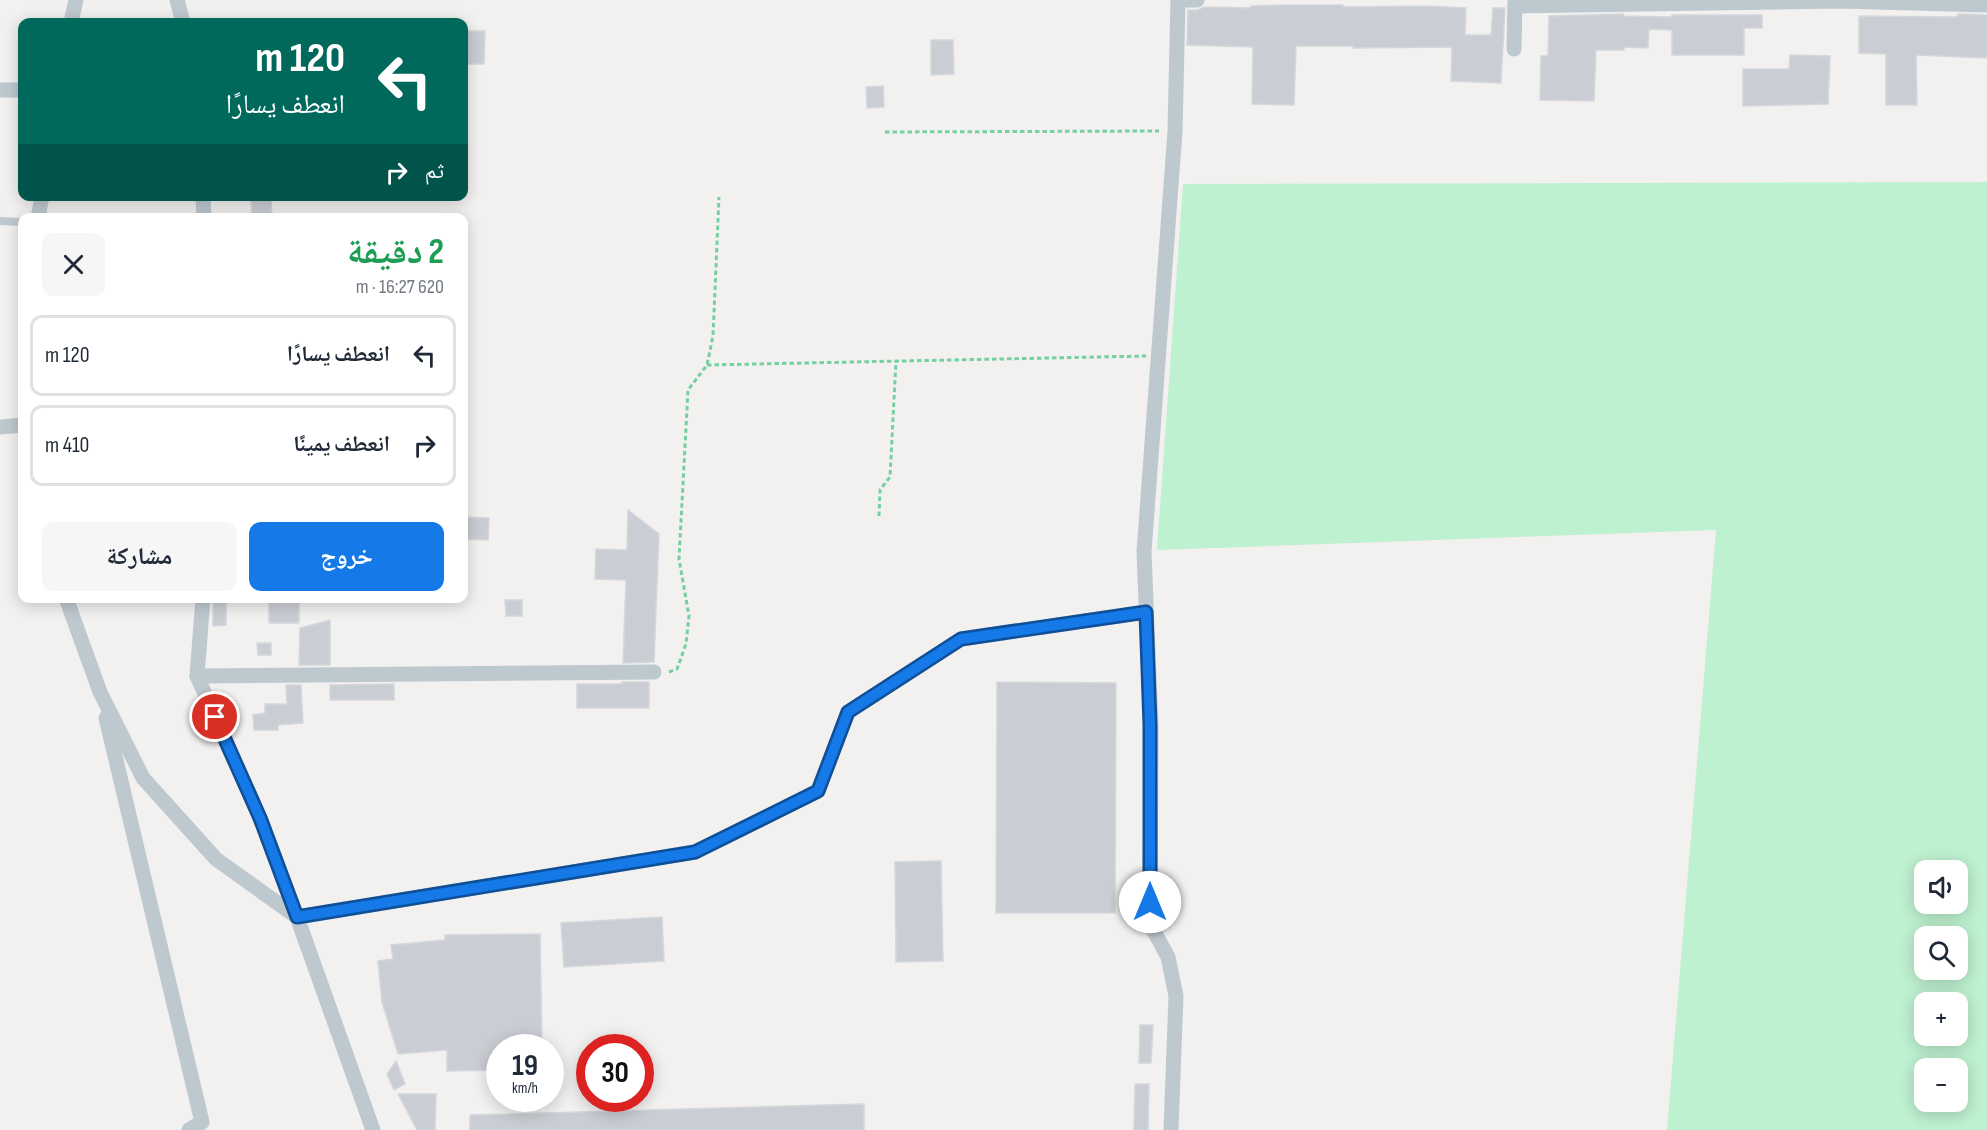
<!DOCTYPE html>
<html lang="ar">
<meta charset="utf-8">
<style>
body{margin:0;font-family:"Sofia Sans Condensed","Noto Naskh Arabic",sans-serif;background:#f6f6f7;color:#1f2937;direction:rtl;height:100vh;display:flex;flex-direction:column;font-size:22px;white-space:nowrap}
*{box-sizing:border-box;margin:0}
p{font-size:20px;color:#747a83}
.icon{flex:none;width:33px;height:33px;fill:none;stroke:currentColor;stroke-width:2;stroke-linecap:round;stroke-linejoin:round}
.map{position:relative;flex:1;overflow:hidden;direction:ltr}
.drawer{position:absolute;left:18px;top:213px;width:450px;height:390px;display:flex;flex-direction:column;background:#fff;border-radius:12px;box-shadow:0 3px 15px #0003;direction:rtl}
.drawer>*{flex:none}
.guide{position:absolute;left:18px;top:18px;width:450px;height:183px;border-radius:12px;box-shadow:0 3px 15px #0003;direction:rtl;background:#00695c;color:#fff;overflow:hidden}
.buttons{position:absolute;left:1914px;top:860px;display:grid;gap:12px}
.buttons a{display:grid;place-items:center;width:54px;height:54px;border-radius:12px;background:#fff;box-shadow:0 3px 15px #0003;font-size:30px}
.speed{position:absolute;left:486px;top:1034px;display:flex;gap:12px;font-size:30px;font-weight:700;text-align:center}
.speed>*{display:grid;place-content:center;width:78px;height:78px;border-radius:50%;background:#fff;box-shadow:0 3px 15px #0003;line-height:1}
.speed small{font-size:15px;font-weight:400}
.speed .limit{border:9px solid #d22;background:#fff;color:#111}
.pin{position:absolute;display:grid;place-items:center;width:51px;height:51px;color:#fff;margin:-26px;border:3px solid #fff;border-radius:50%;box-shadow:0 2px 6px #0007}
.me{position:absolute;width:66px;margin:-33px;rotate:0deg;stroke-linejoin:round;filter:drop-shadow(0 0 4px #0008)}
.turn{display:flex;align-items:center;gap:21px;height:126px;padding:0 24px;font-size:27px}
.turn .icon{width:78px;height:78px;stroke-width:2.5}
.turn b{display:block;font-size:42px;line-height:51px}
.then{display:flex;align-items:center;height:57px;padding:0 24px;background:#0003;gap:12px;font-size:22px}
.round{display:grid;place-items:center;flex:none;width:63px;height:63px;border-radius:12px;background:#f6f6f7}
.headline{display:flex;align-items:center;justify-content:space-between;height:102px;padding:0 24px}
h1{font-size:36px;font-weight:700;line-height:45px;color:#1e9e55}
.cta{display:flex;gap:12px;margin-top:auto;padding:12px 24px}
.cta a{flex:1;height:69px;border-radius:12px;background:#1579e8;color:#fff;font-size:24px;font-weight:700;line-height:69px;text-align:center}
.cta a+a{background:#f6f6f7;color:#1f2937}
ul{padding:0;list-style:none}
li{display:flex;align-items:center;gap:18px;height:81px;margin:0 12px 9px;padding:0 12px;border:3px solid #e0e1e3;border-radius:12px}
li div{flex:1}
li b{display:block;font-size:22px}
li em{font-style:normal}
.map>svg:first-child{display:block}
</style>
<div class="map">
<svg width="1987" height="1130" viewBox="0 0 1987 1130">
<rect width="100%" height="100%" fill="#f3f0f0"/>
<path fill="#bef1d0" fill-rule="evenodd" d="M1987,182v948h-320l49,-600 -559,20 26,-366zM1924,870h34v33h-34zM1924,936h34v33h-34zM1924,1002h34v33h-34zM1924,1068h34v33h-34z"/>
<g fill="#cacdd3" stroke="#d4d7dc" stroke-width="1.5">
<path d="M1282,5h61v2l83,-1 40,2 -1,27h26l2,-27h12l-4,75 -50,-2 1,-34 -99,1v-2h-57l-2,59 -42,-1 1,-57 -66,-2 1,-35h10l6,-3 47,1v-2z"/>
<path d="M1623,14v2l49,1v-2h90v13h-18v27h-72v-25l-23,-1 -1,19 -24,-1v3h-28l-2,51 -54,-1 1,-44h7l1,-40z"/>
<path d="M1958,14l29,1v43l-71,-3 1,50h-31v-51l-27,-1v-37l98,1z"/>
<path d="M464,31h21l-1,33h-20z"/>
<path d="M931,40h22l1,34 -23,1z"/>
<path d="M1790,55l40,1 -2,48 -85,2v-37h46z"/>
<path d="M883,86l1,21 -17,1 -1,-21z"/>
<path d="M271,198l1,20h-20l-1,-19z"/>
<path d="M628,510l31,24 -5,128 -31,1 3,-83 -31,-1 1,-30 31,1z"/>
<path d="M464,517l25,1 -1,22 -24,-1z"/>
<path d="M213,598h13v27l-13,1z"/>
<path d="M505,600h17v16h-16z"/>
<rect x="269" y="603" width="30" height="20"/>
<path d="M330,620v45h-31l1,-37z"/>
<path d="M257,643h14v12h-13z"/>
<path d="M622,682h27v26h-72v-24h45z"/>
<path d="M997,682l119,1 -1,230h-119z"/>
<path d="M394,684v16h-64v-15z"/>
<path d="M286,685h15l2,38 -25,2v5h-24l-1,-15 12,-2v-9h22z"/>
<path d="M941,861l2,100 -47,1 -1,-100z"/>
<path d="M662,917l2,44 -100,6 -3,-44z"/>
<path d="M540,934l2,113h-42v23l-53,1v-21l-49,4 -16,-52 -4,-41 15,-2 -2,-14 54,-5v-5z"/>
<path d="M1140,1025h13l-2,38h-12z"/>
<path d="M396,1061l9,23 -11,6 -7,-16z"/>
<path d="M1135,1084h14l-1,46h-14z"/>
<path d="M398,1094h38l-1,36h-18z"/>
<path d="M864,1104v26h-394v-15z"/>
</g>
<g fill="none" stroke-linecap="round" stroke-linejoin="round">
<g stroke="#75d0a0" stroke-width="3" stroke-dasharray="4.5 3" stroke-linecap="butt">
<path d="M885,132l274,-1"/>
<path d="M707,365l439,-9"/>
<path d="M879,516l1,-26 10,-13 6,-116"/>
<path d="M669,672l8,-3 9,-25 3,-28 -10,-57 9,-169 19,-25 6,-29 6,-139"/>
</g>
<path stroke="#bec8cf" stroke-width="8" d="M0,221l22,1"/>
<g stroke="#bec8cf" stroke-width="15">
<path d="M177,0l6,22"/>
<path d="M1178,0h19"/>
<path d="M1515,6l323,-5 149,4"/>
<path d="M71,22l5,-22"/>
<path d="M1514,49l1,-49"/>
<path d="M0,90h22"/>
<path d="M203,196l1,22"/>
<path d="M38,218l4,-22"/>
<path d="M0,427l22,-2"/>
<path d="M66,598l34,94 43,86 73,81 81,58 76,213"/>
<path d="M203,598l-6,78 63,142 37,99 398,-65 123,-61 30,-79 113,-73 185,-27"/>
<path d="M197,676l457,-4"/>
<path d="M106,718l96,404 -13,8"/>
<path d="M1171,1130l5,-134 -8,-39 -18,-33 1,-199 -7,-173 31,-421 3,-131"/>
</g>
</g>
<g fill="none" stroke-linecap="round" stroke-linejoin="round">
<defs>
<path id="route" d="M215,717l45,101 37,99 398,-65 123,-61 30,-79 113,-73 185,-27 4,113v177"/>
</defs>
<use href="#route" stroke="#0e4f97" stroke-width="15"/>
<use href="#route" stroke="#1579e8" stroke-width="10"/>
</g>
</svg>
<div class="buttons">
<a><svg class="icon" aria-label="sound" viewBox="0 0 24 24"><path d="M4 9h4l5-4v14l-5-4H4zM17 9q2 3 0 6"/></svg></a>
<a><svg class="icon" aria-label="search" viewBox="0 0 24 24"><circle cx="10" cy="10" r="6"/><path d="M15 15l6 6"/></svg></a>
<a>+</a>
<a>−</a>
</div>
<div class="speed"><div>19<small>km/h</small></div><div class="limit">30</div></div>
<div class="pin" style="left:215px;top:717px;background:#d93025"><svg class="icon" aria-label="arrive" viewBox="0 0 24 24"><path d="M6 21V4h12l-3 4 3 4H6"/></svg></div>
<svg class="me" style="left:1150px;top:902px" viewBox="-20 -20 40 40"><circle r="19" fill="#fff"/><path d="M0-13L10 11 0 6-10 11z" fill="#1579e8"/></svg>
<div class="guide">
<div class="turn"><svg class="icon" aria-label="left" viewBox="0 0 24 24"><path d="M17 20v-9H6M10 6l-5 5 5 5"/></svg><div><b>120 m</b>انعطف يسارًا</div></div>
<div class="then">ثم<svg class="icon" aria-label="right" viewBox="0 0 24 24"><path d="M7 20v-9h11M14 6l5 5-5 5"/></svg></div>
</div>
<section class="drawer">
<div class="headline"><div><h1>2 دقيقة</h1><p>620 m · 16:27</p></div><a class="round"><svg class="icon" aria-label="close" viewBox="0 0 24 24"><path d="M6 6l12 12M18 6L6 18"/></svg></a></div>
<ul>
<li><svg class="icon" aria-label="left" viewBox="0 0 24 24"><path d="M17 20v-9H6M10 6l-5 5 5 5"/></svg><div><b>انعطف يسارًا</b></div><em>120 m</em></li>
<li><svg class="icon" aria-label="right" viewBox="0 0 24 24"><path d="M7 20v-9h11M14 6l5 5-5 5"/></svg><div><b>انعطف يمينًا</b></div><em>410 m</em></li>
</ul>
<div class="cta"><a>خروج</a><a>مشاركة</a></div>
</section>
</div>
